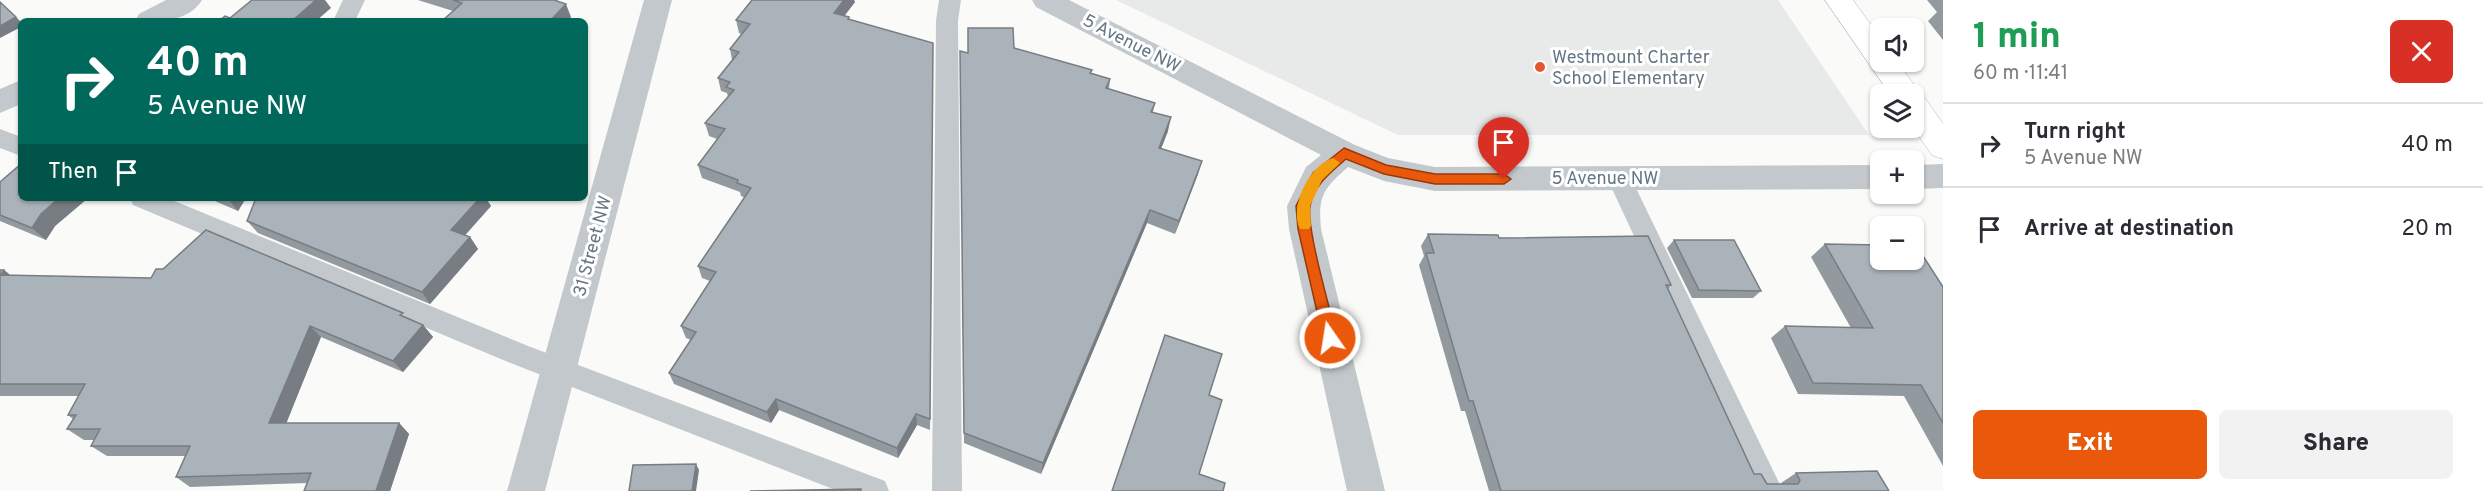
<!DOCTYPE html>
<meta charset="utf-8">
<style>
body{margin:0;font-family:Overpass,sans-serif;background:#f2f2f3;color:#2b2b33;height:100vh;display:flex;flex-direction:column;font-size:22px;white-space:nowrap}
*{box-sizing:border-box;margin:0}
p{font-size:20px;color:#7c7c81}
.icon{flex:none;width:33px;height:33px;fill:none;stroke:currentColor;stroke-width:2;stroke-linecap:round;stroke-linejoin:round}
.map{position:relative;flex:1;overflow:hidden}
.sheet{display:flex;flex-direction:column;background:#fff;width:540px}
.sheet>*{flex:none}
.hud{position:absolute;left:18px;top:18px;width:570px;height:183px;border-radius:9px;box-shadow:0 2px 4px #0004;background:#00695c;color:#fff;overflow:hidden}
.tools{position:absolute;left:1870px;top:18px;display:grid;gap:12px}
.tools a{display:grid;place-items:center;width:54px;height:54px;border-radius:9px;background:#fff;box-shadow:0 2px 4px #0004;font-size:30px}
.pin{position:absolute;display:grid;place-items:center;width:51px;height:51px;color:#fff;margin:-62px -26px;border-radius:50% 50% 50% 0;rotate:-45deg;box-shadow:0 0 6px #0007}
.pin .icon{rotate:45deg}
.me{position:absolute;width:66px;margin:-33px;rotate:347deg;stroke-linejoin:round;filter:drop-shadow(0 0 4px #0008)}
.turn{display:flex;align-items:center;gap:21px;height:126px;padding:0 30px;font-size:27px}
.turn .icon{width:78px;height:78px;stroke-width:2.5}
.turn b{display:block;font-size:42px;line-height:51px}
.then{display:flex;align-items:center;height:57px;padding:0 30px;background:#0003;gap:12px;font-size:22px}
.round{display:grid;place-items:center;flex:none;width:63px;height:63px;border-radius:9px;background:#f2f2f3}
.overview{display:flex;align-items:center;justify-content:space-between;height:102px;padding:0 30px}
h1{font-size:36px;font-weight:800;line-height:45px;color:#1e9e55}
.button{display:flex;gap:12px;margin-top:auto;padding:12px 30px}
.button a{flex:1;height:69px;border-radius:9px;background:#ea580c;color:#fff;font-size:24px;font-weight:800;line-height:69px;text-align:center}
.button a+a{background:#f2f2f3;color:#2b2b33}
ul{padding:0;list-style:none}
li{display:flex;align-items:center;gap:18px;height:84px;padding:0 30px;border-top:2px solid #e1e1e2}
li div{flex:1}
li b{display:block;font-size:22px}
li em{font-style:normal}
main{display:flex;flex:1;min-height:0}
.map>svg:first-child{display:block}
</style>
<main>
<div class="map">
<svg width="1943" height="491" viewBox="0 0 1943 491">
<rect width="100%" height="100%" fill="#fafaf8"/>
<path fill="#e8e9e9" d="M1116,0h662l91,135h-471z"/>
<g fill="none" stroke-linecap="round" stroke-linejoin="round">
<defs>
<path id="secondary" d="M1825,0h28l28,39v23h16l24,32 -2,3 6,1 18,26v35l-11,-4 -19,-27 1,-34h-24z"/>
</defs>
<use href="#secondary" stroke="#b3babf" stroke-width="1"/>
<g fill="#c3c8cc" fill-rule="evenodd">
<path d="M343,0h22l-10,21h-22z"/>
<path d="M939,0h22l-3,21 4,470h-30l4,-470z"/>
<path d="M0,129l21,8v19l-21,-8z"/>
<path d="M1619,169l9,2 3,7 152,313h-30l-146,-313 3,-7z"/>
<path d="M130,198h37l361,148 357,135 4,10h-51l-330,-129 -375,-157z"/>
</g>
<g fill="#c3c8cc" fill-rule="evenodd">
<path d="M166,0h36c-14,23 -44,21 -67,21l4,-7z"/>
<path d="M644,0h28l-127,491h-38z"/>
<path d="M1032,0h37l286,145 33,13 47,9 446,-2v24l-446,2 -51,-10 -36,-14c-25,22 -30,29 -27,62l64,262h-38l-58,-262 -2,-23 19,-39 15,-12 -285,-148z"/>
<path d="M21,80v24l-21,9v-24z"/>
<path d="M1943,164v24l-29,1v-24z"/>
</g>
<use href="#secondary" fill="#fff" fill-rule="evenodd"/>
</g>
<g fill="#929a9f">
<path d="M418,0h138l15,17 -118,-6z"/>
<path d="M752,0h102l1,2 -11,14 5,1 1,3 83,37 -3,373 -13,-5 -19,33 -119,-48 -8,13 -97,-39 -5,-11 22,-33 -5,-2 -5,-12 29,-45 -8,-3 -4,-12 46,-69 -3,-1 -1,-4 -38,-14 -4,-13 19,-26 -8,-3 -4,-13 23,-26 -1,-4 -6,-2 -3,-13 14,-18 -2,-11 11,-15 -2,-1 -3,-13z"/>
<path d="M1927,0h16v40l-15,-19 9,-9z"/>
<path d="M1014,48l96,31 -1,10 46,14 -2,9 15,19 -7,18 37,25 -23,60 -28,-11 -106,251 -77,-31 -4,-392 8,2z"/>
<path d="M0,182l21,16h67l-33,28 -9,14 -46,-19z"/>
<path d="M208,198h38l-8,13z"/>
<path d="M491,206l-26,29 5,2 8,12 -48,55 -172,-71 -11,-12z"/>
<path d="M1428,234l71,4 172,47 -3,4 86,185 13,10h15l-1,-1 15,-10 93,18h-400l-24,-80h-4l-42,-146 5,-9 -3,-10z"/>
<path d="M1674,240l87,51 -8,7h-61l-25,-50z"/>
<path d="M1825,244l118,43v179l-39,-70 -106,-2 -27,-56 14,-12 66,2 -40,-71z"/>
<path d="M0,270h4l6,5 398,43 15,7 10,12 -30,35 -82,-35 -35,86h113l10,11 -19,57h-86l3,-8 -117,4 -14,-10 9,-21h-78l-16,-10 4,-6h-11l-17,-11 6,-10 -5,-4 10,-19h-78z"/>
</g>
<g fill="#777d82">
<path d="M316,0h9l6,8 -15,13h-24z"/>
<path d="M844,0h10l1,2 -19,25 -2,-14z"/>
<path d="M566,4l5,13 -3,4h-18z"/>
<path d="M16,17l5,5v5l-21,11v-12z"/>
<path d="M933,43v14l-3,373v-11z"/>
<path d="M1171,117l-3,14 -12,30 3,-13z"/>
<path d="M1202,161l-4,13 -23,60 4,-13z"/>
<path d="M59,198h29l-33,28 -9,14 -14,-12 9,-14z"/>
<path d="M227,198h19l-8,13z"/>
<path d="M476,198h10l5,8 -32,36 -8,-12z"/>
<path d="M1150,210l-3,13 -106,251 2,-11z"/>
<path d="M470,237l8,12 -48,55 -8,-12z"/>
<path d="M4,270l16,13 -19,-8z"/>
<path d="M423,325l10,12 -30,35 -10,-11z"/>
<path d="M310,326l11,11 -39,97 -13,-11z"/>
<path d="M776,399l3,11 -8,13 -4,-11z"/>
<path d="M916,414l1,11 -19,33 -1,-10z"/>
<path d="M399,423l10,11 -19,57h-14z"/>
<path d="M696,464l3,6 -3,21h-4z"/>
</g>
<g fill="#aab3b9" stroke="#777d82" stroke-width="1.5">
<path d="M252,0h64l-24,21h-73l6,-5 5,2z"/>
<path d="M453,0h101l12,4 -16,17h-108l20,-18z"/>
<path d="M752,0h92l-10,13 15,4 -1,2 85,24 -3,376 -14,-5 -19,34 -121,-49 -9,13 -98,-39 27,-41 -15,-6 35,-54 -18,-6 53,-78 -14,-5 1,-3 -40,-15 27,-36 -20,-6 29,-33 -8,-3 4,-5 -12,-4 21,-26 -9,-3 20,-25 -14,-4z"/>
<path d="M0,2l16,15 -16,9z"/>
<path d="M968,28h45l1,20 78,22 -2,3 20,6 -4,9 49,15 -4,9 20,5 -12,31 43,13 -23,60 -29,-11 -107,253 -79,-30 -4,-382 8,2z"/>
<path d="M21,164v34h38l-18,16 -9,14 -32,-13v-33z"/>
<path d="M256,198h224l-29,32 19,7 -48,55 -175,-71z"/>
<path d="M206,230l197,83 -3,2 23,10 -30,36 -83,-35 -41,97h130l-23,68h-72l7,-18 -135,4 14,-31h-99l9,-17h-33l9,-14h-8l17,-31h-85v-114h4l-3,5 150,3 5,-9h7z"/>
<path d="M1428,234l70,1 1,3 149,-2 23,49h-5l88,189h7l6,10h31l2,-4 -4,-7 81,-2 12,20h-388l-28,-90h-4l-43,-148h8z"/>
<path d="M1674,240h60l27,51 -62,-1z"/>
<path d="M1825,244l56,1v15h33v-15h2l27,42v136l-22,-38 -108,-2 -28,-57 88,2z"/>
<path d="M1165,335l57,19 -13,41 13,5 -23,74 26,9 -2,8h-111z"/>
<path d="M696,464l-4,27h-63l4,-26z"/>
<path d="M861,489v2h-111z"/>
</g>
<path fill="#ea580c" stroke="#983908" stroke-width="1.5" d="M1344,148l42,17 49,9h69l7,5 -7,5h-69l-51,-10 -38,-15c-15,13 -32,26 -36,47 -4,21 21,107 27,132l-2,5 -5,1 -5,-1 -2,-5 -25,-109 -2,-23 17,-33z"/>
<path fill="#f59e0b" d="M1333,158l7,5 -18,17 -12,26 1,20 -2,3h-9c-11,-22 9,-64 33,-71z"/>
<circle fill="#e4572e" stroke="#fff" stroke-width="2" cx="1540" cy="67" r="6"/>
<g text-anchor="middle" stroke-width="6" stroke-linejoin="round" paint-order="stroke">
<g font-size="18" fill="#657683" stroke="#fff">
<text transform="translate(1132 43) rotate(27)" y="6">5 Avenue NW</text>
<text x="1605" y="184">5 Avenue NW</text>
<text transform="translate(592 246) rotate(-75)" y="6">31 Street NW</text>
</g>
<g font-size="18" fill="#657683" stroke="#fff" text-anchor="start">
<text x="1552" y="63">Westmount Charter<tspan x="1552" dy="21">School Elementary</tspan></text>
</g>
</g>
</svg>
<div class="tools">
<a><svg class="icon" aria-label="sound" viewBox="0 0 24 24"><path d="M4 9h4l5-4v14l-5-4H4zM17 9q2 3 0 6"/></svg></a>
<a><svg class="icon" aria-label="layers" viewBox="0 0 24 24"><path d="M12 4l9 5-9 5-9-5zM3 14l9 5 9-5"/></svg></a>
<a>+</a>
<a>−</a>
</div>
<div class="pin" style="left:1504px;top:179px;background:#d93025"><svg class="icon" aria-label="arrive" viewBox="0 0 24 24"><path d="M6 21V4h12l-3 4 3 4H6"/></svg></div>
<svg class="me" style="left:1330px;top:338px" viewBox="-20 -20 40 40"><circle r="17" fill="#ea580c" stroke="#fff" stroke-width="3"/><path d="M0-11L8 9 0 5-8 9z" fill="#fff"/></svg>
<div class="hud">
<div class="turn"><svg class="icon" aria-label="right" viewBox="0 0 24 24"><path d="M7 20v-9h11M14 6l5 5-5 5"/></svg><div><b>40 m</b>5 Avenue NW</div></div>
<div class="then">Then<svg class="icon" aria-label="arrive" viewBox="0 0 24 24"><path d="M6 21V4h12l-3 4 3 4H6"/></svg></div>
</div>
</div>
<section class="sheet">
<div class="overview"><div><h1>1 min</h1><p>60 m · 11:41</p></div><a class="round" style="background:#d93025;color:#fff"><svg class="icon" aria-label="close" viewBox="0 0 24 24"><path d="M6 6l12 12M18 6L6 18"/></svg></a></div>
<ul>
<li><svg class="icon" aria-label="right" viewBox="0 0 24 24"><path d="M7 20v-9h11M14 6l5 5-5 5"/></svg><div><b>Turn right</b><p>5 Avenue NW</p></div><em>40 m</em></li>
<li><svg class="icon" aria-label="arrive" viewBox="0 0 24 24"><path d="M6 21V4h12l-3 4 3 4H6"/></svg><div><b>Arrive at destination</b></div><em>20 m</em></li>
</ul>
<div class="button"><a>Exit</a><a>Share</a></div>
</section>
</main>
